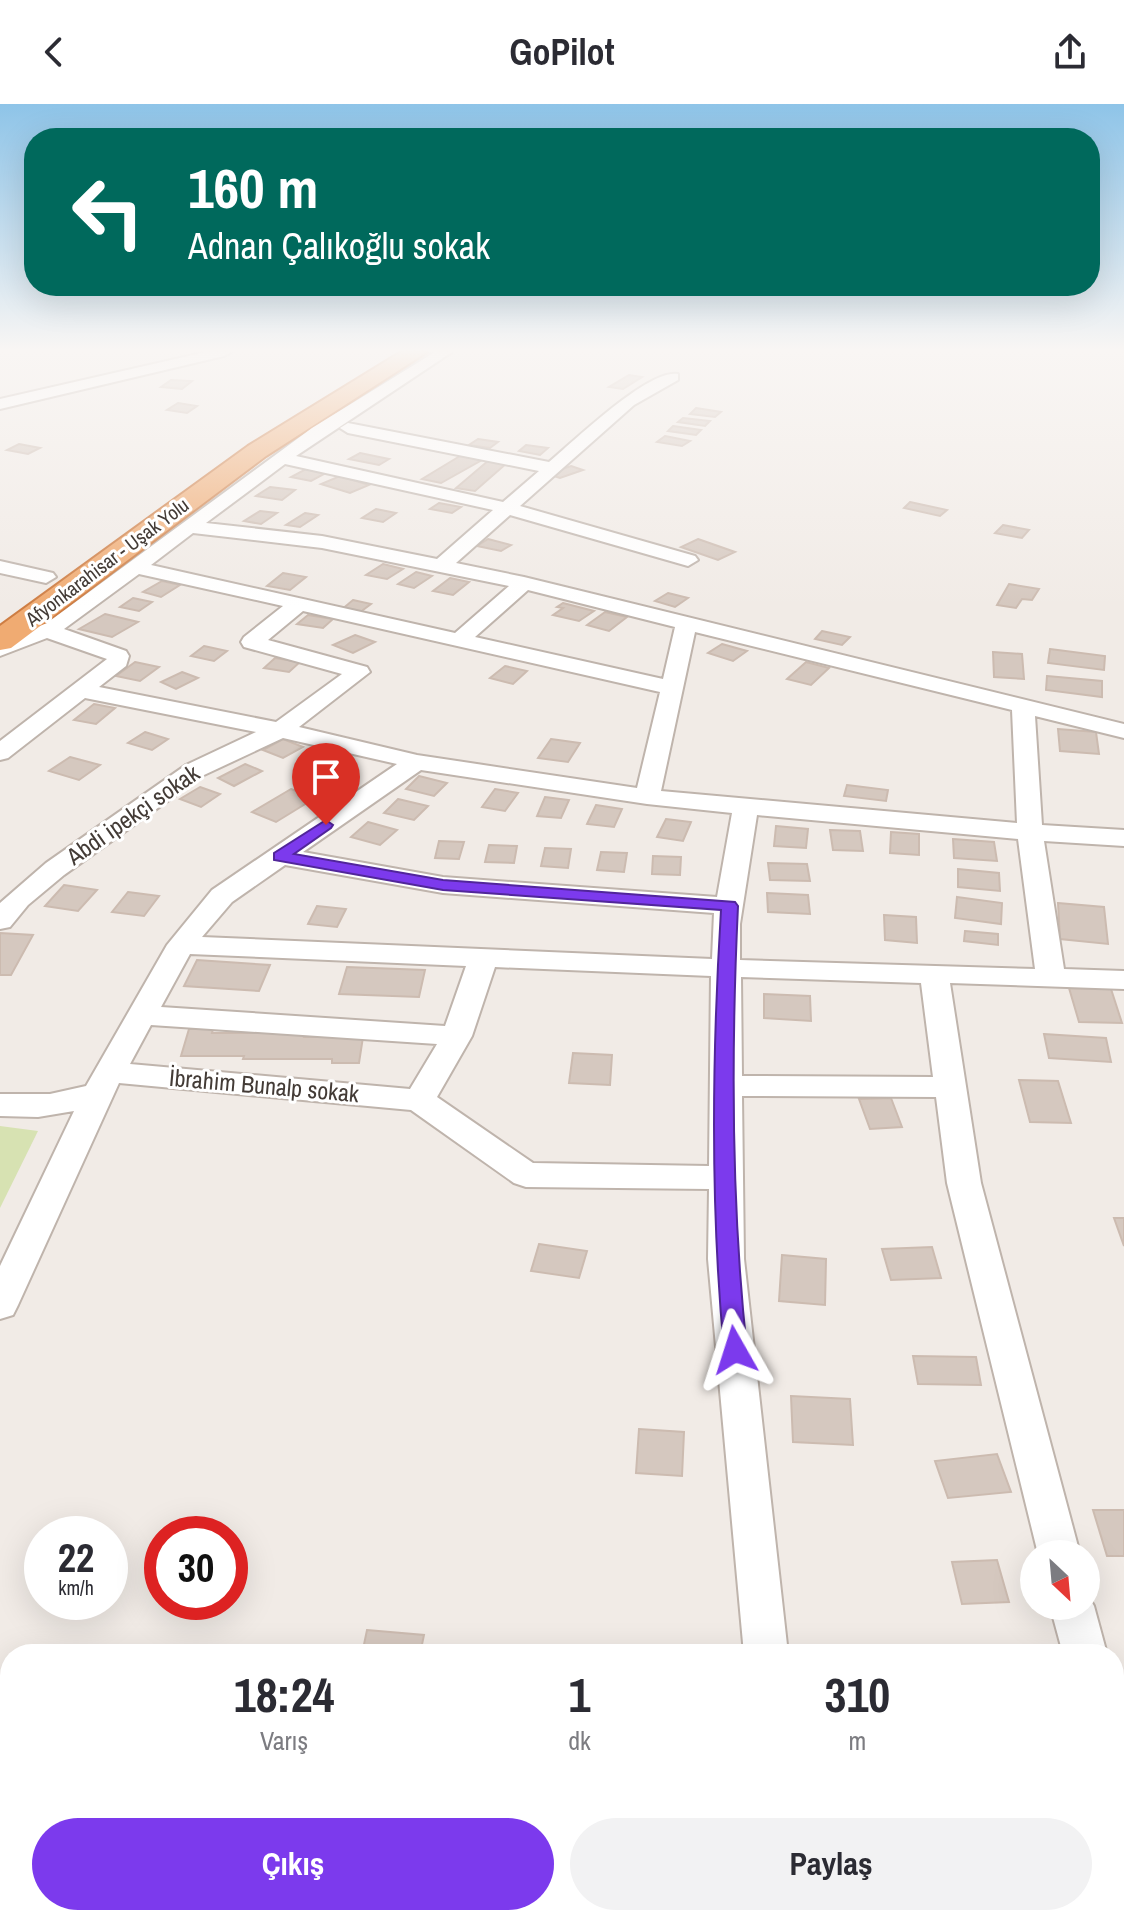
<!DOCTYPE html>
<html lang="tr">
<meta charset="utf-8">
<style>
body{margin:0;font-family:"Archivo Narrow",sans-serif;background:#f2f2f3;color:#2b2b33;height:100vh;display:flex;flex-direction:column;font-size:30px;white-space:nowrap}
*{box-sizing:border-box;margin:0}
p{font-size:26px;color:#7c7c81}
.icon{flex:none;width:44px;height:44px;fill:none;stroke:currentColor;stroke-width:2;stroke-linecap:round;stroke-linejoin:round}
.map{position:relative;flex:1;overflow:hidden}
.drawer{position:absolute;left:0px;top:1540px;width:1124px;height:282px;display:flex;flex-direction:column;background:#fff;border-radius:32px 32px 0 0;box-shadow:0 8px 32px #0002}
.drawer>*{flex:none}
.banner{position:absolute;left:24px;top:24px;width:1076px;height:168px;border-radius:32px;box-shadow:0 8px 32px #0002;background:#00695c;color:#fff;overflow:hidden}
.needle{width:52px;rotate:154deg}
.fabs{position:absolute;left:1020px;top:1436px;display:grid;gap:16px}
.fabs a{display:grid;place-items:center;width:80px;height:80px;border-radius:50%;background:#fff;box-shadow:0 8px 32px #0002;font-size:40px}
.speed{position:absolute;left:24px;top:1412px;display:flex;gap:16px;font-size:40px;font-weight:700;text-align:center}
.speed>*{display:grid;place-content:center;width:104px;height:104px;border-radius:50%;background:#fff;box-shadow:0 8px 32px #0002;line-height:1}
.speed small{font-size:20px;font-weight:400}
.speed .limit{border:12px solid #d22;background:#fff;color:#111}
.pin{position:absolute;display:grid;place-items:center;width:68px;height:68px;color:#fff;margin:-82px -34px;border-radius:50% 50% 50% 0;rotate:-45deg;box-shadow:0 0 8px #0007}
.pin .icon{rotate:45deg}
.me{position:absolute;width:88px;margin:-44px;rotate:354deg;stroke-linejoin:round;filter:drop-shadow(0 0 6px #0008)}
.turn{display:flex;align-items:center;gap:28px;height:168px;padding:0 32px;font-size:36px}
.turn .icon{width:104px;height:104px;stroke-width:2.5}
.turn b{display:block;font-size:56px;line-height:68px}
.eta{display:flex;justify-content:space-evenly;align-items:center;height:136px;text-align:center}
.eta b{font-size:48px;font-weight:800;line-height:56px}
.action{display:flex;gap:16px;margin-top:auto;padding:16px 32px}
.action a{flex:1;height:92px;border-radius:48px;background:#7c3aed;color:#fff;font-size:32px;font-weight:800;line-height:92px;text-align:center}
.action a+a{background:#f2f2f3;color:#2b2b33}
header{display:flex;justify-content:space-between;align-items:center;height:104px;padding:0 32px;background:#fff;font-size:36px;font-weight:800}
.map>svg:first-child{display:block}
</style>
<header><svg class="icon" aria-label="back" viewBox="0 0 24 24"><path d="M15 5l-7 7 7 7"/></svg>GoPilot<svg class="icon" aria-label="share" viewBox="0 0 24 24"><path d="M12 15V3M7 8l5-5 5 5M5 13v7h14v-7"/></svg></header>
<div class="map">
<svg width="1124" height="1821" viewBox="0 0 1124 1821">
<rect width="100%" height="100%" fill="#f1ebe6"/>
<path fill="#d7e2b2" d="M0,1022l38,5 -38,77z"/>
<g fill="#d5c8bf" stroke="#ccbbb0" stroke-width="2">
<path d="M629,271l13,2 -19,12 -14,-2z"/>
<path d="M171,276l21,1 -10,8 -21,-2z"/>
<path d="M178,299l19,3 -10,7 -20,-3z"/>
<path d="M696,304l25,4 -6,5 -25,-3z"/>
<path d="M683,314l27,3 -5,5 -27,-4z"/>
<path d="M673,322l28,4 -5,5 -28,-4z"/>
<path d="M665,332l25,5 -8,5 -25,-4z"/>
<path d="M478,335l20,3 -8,6 -21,-3z"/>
<path d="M19,340l21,4 -12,6 -21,-4z"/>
<path d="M526,341l22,3 -8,7 -21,-4z"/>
<path d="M360,349l29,6 -10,6 -30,-6z"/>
<path d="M460,352l22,4 -41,23 -19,-4z"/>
<path d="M489,356l18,3 -32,28 -19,-3z"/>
<path d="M571,362l12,4 -23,8 -13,-4z"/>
<path d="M306,365l20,4 -15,8 -20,-4z"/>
<path d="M340,372l29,9 -19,8 -29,-9z"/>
<path d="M270,383l25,3 -13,10 -26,-4z"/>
<path d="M910,398l37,8 -7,6 -36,-8z"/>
<path d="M439,399l22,4 -9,6 -22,-4z"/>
<path d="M376,405l20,4 -13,9 -21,-4z"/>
<path d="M260,407l17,2 -16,11 -17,-3z"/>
<path d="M305,409l13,2 -18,12 -14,-2z"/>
<path d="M1003,421l26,5 -7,8 -27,-5z"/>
<path d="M488,435l23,6 -10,6 -24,-5z"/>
<path d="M698,435l37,13 -17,8 -37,-13z"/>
<path d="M383,460l20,5 -16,10 -21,-4z"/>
<path d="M416,468l16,4 -18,12 -16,-4z"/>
<path d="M283,469l23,4 -16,13 -23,-4z"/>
<path d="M450,474l19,4 -16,13 -20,-4z"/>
<path d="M162,477l18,4 -19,12 -18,-5z"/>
<path d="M1009,480l30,5 -7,11 -10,-1 -6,9 -19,-3z"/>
<path d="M668,489l20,5 -13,9 -20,-6z"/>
<path d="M133,494l19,4 -13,9 -19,-4z"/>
<path d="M353,496l18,4 -12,9 -18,-3z"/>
<path d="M563,499l31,8 -15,10 -26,-6 10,-7 -6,-1z"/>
<path d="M605,508l22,5 -18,14 -22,-6z"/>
<path d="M105,510l33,8 -26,15 -33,-8z"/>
<path d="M308,511l25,4 -10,9 -26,-4z"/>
<path d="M822,527l28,6 -8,8 -27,-6z"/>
<path d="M355,531l20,7 -22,11 -20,-8z"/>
<path d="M722,540l25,7 -14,10 -25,-8z"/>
<path d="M204,542l23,5 -13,10 -23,-5z"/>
<path d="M1050,545l55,7 -1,14 -56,-7z"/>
<path d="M993,548l29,2 2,25 -30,-2z"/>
<path d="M275,554l25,4 -11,10 -25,-4z"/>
<path d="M135,558l24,5 -19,14 -24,-5z"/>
<path d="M806,558l23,6 -18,17 -24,-6z"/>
<path d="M505,562l22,5 -14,13 -23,-6z"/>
<path d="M182,568l16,6 -22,11 -15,-7z"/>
<path d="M1047,572l55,5v16l-56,-7z"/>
<path d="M94,600l21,4 -19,16 -22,-4z"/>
<path d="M1058,625l38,3 3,22 -39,-3z"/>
<path d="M145,628l23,7 -16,11 -24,-7z"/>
<path d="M283,635l20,8 -20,11 -20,-8z"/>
<path d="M551,635l29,4 -12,19 -30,-4z"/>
<path d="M70,653l30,8 -21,15 -30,-9z"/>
<path d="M245,660l17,7 -28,15 -16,-8z"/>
<path d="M419,672l28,7 -13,13 -28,-7z"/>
<path d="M847,681l41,5 -2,11 -42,-5z"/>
<path d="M200,683l20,7 -19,13 -21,-8z"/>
<path d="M291,685l24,9 -39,24 -24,-10z"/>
<path d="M495,685l23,4 -13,18 -23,-4z"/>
<path d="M545,693l24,3 -8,18 -24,-2z"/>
<path d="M398,695l30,7 -14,14 -30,-7z"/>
<path d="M596,701l26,4 -8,18 -27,-3z"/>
<path d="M666,715l25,3 -8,19 -26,-4z"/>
<path d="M368,718l29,8 -17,15 -29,-8z"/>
<path d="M776,722l32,3 -2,19 -32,-2z"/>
<path d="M830,726l30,1 3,20 -30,-1z"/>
<path d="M891,728l28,2v21l-29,-2z"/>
<path d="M953,735l41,3 3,19 -43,-3z"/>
<path d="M439,737l25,1 -5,17 -24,-1z"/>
<path d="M489,741l28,1 -3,17 -29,-1z"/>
<path d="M545,744l26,1 -3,19 -27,-2z"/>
<path d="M601,748l26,1 -3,19 -27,-2z"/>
<path d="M653,752l28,1 -1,18 -28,-1z"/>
<path d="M768,759l39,1 3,17 -40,-1z"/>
<path d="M958,765l41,4 1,18 -42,-4z"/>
<path d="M64,781l33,5 -19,21 -33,-5z"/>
<path d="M128,788l31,4 -15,20 -32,-4z"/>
<path d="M767,789l41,2 2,19 -42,-2z"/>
<path d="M957,793l45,6 -1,21 -46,-6z"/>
<path d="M1058,799l46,4 4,37 -48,-5z"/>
<path d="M317,802l29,3 -9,18 -29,-3z"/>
<path d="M884,811l32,2 1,26 -32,-3z"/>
<path d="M965,827l33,3v11l-34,-4z"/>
<path d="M0,829l33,2 -22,40h-11z"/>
<path d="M197,856l73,5 -11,26 -75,-5z"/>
<path d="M347,863l78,3 -6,27 -80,-3z"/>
<path d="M1069,884l42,1 11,34 -43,-1z"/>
<path d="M764,890l46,2 1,25 -47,-3z"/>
<path d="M189,925h24l-1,4h93l-1,4h59l-4,26h-27v-4h-89l1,-3h-63z"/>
<path d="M1044,930l62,4 5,24 -62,-4z"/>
<path d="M573,949l39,2 -2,30 -41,-2z"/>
<path d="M1019,976l39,1 13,42 -41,-1z"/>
<path d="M891,994l11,29 -32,2 -11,-30z"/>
<path d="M1114,1114h10v28z"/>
<path d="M539,1140l48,7 -8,27 -48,-7z"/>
<path d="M932,1143l9,31 -50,2 -9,-31z"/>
<path d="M782,1151l44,4 -1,46 -46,-4z"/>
<path d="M913,1252l63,1 5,28 -63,-1z"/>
<path d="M791,1292l59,3 3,46 -60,-3z"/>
<path d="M639,1325l45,3 -2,44 -46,-3z"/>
<path d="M997,1350l14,38 -63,6 -13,-37z"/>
<path d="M1093,1406h31v46h-17z"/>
<path d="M997,1456l12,42 -47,2 -10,-42z"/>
<path d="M367,1526l57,5 -4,19h-58z"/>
</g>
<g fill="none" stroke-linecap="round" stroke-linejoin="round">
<defs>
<g id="minor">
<path d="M206,248h25l-7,4 -224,53v-10z"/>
<path d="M435,248h17l-156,104 207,46 36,-31 -191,-38 -8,-5 8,-5 201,39c24,-20 100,-94 129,-88v6l-44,25 -114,101 175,50 3,4 -10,6 -178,-51 -54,48 68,14 600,147v14l-89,-22 7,109 82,5v16l-80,-5 20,128 60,2v18l-174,-6 31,200 99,371h-42l-91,-371 -11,-86 -194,-1 2,163 44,395h-44l-36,-395 1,-70 -183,-2 -12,-4 -103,-73 -292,-27 -101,222 -5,10 -13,4v-53l74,-155 -36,6 -38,-1v-22h50l36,-8 81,-141 45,-55 185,-126 -114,-26 -79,37 -140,100 -36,30 -18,22 -10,2v-26l46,-40 140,-98 70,-33 -171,-34 -77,60 -8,2v-19l107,-82 -60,-21 -47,18v-14l47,-19 265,-195zM285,360l208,46 -56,49 -115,-23 -116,-13zM193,429l129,15 187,38 -54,47 -304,-68zM139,470l144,32 -39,31 -3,5 3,5 98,27 -66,48 -177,-35 27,-21 3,-10 -3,-5 -62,-22zM528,486l147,37 -12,52 -188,-42zM303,507l357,81 -23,96 -220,-33 -118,-28 71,-55 -3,-5 -99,-27zM695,528l317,78 5,113 -356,-32zM421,666l226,34 85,9 -15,84 -274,-20 -140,-25zM757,711l261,24 17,130 -295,-9v-36zM285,761l158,28 271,20 -2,46 -510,-22 30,-35zM190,850l276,12 -21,60 -284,-19zM495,863l216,9 -2,190 -176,-3 -96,-66 35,-61zM741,873l180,6 12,94 -191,-1zM151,921l286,19 -27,45 -280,-25z"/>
<path d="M0,457l53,12 3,4 -10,6 -46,-10z"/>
<path d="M1086,1488l8,14 13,48h-44l-13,-48h36z"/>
<path d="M1114,1642l10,4v82l-10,-4z"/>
<path d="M772,1812h50l3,9h-52z"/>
</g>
<path id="highway" d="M401,248h26l-161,104 -255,192 -11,2v-24l248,-180z"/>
</defs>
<use href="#minor" stroke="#bfb4ac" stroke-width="4"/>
<use href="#highway" stroke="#ce7d43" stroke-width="4"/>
<use href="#minor" fill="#fff" fill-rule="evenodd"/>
<use href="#highway" fill="#f0ab72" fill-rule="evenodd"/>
</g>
<linearGradient id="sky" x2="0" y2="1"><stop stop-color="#8ec4e8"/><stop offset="0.49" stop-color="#f9f6f4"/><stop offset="1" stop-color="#f9f6f4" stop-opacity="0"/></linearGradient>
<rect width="1124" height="503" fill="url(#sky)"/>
<path fill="#7c3aed" stroke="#51269a" stroke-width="2" d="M326,716l7,5 -2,3 -37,26 149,26 292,22 3,4c-7,147 -7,297 9,444l-4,6 -8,3 -8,-3 -3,-6c-14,-146 -12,-294 -3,-440l-278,-20 -169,-30v-7z"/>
<g text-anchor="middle" stroke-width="6" stroke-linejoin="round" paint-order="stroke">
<g font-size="20" fill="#433b36" stroke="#fff">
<text transform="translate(107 458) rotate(-37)" y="7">Afyonkarahisar - Uşak Yolu</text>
</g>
<g font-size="24" fill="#433b36" stroke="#fff">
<text transform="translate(133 711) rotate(-35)" y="8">Abdi ipekçi sokak</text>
<text transform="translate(264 982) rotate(5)" y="8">İbrahim Bunalp sokak</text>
</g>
</g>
</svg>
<div class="fabs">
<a><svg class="needle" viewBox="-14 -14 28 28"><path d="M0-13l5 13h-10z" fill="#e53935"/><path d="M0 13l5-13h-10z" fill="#7c7c81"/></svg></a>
</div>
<div class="speed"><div>22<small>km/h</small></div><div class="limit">30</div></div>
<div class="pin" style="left:326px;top:721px;background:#d93025"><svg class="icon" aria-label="arrive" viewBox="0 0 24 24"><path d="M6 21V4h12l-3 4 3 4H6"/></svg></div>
<svg class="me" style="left:735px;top:1246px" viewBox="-20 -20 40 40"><path d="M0-17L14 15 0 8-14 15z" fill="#7c3aed" stroke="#fff" stroke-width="4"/></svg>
<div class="banner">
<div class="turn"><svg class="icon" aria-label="left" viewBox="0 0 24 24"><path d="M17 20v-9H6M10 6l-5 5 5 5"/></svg><div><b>160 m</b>Adnan Çalıkoğlu sokak</div></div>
</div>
<section class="drawer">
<div class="eta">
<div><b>18:24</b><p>Varış</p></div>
<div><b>1</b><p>dk</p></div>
<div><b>310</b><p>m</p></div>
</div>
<div class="action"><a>Çıkış</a><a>Paylaş</a></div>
</section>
</div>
